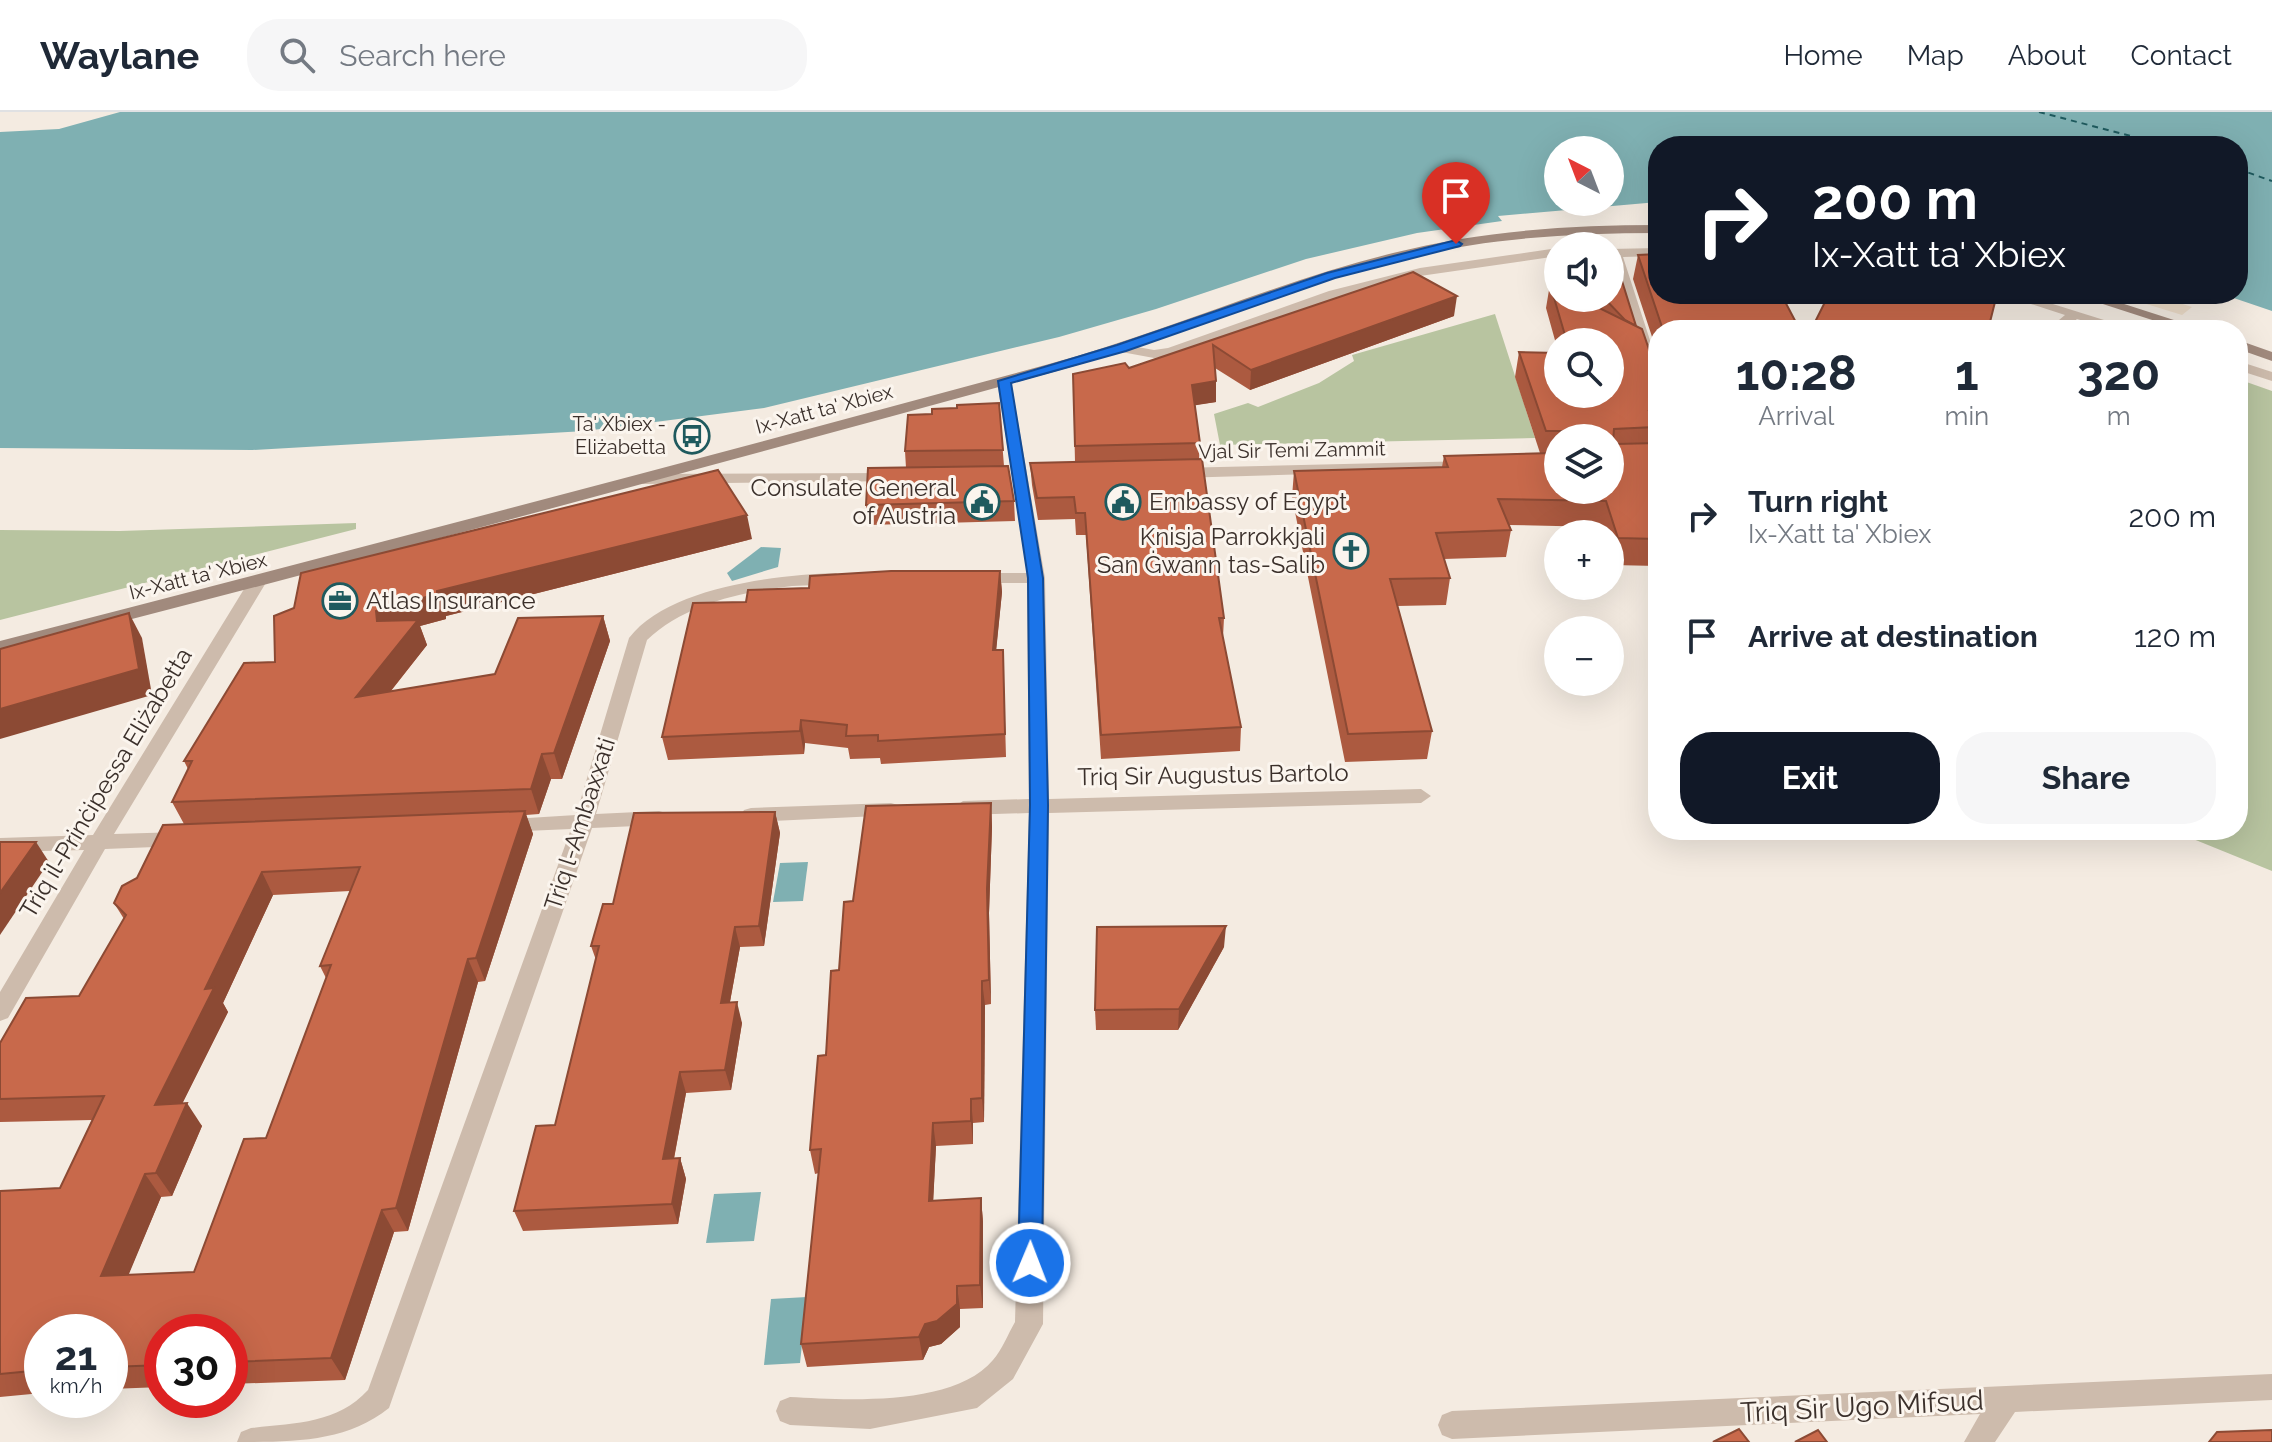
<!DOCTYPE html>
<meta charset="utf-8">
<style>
body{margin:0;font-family:Raleway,sans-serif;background:#f6f6f7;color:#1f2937;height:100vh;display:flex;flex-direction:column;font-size:30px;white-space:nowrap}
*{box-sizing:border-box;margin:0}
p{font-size:26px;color:#747a83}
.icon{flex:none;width:44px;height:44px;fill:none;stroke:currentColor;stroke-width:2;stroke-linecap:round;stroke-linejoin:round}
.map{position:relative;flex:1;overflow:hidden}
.side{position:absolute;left:1648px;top:208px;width:600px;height:520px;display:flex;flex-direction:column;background:#fff;border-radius:32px;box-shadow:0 8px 32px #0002}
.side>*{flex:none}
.guide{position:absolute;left:1648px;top:24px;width:600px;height:168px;border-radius:32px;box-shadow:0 8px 32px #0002;background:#111827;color:#fff;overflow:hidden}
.needle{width:52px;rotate:318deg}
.controls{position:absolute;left:1544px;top:24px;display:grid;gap:16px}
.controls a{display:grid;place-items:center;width:80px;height:80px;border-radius:50%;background:#fff;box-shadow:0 8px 32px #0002;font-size:40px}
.speed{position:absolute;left:24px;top:1202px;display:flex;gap:16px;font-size:40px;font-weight:700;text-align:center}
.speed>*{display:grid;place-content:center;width:104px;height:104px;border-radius:50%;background:#fff;box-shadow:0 8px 32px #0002;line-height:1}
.speed small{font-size:20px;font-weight:400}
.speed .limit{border:12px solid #d22;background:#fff;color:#111}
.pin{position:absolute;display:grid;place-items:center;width:68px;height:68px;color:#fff;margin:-82px -34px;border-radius:50% 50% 50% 0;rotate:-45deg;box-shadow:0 0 8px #0007}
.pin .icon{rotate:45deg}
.me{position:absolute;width:88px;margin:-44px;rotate:1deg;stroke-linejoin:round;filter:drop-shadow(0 0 6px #0008)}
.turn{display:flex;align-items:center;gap:28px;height:168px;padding:0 32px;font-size:36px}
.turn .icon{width:104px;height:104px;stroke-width:2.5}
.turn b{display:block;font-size:56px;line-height:68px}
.eta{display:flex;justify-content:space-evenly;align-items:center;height:136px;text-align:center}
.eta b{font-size:48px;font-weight:700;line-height:56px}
.button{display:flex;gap:16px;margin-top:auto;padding:16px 32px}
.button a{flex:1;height:92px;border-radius:32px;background:#111827;color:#fff;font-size:32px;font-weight:700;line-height:92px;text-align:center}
.button a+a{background:#f6f6f7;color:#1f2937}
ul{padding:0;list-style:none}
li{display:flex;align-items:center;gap:24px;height:120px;padding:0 32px}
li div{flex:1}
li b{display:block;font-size:30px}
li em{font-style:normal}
header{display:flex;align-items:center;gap:48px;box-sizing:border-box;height:112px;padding:0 40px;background:#fff;border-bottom:2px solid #e0e1e3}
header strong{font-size:38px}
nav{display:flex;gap:44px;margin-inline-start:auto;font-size:28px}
.search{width:560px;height:72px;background:#f6f6f7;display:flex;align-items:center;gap:20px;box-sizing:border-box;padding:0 28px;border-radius:32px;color:#747a83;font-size:30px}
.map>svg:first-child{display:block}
</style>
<header>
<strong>Waylane</strong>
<div class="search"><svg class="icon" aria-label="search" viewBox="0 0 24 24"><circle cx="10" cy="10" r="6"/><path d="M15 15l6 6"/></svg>Search here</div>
<nav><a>Home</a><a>Map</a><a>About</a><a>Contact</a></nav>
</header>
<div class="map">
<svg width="2272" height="1330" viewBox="0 0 2272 1330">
<rect width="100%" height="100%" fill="#f4ebe1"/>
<g fill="#b8c4a0">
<path d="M1495,202l40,124 -315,7 -6,-31 34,-11 10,4 61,-24 35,-22 -2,-6z"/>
<path d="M2238,267l34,12v480l-101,-41h67z"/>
<path d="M356,411v6l-356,91v-90l120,1z"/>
</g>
<path fill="#ecdcc8" d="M2114,182h54l-1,5 25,8 -10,8z"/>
<g fill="#7fb0b2" fill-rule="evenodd">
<path d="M120,0h2152v199l-50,-17h16v-148h-580v56l-160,14 4,5 -85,12 -111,26 -150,50 -97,28 -295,71 -179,23 -333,19 -252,-2v-316l59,-3zM1558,38h52v52h-52z"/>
<path d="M761,435l20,1 -3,19 -46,14 -5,-8z"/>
<path d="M808,750l-5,39 -30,1 7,-39z"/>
<path d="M761,1080l-7,49 -48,2 8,-49z"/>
<path d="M807,1185l-7,66 -36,2 7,-66z"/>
</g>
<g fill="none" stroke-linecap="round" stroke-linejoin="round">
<g stroke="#1f5a5e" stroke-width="2" stroke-dasharray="6 5" stroke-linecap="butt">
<path d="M2039,0l130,34"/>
<path d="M2238,57l34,12"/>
</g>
<g fill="#cdbbac" fill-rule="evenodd">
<path d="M1558,136v8l-138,20 -81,21 -169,59 -16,2 -38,-7 -2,-3 7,-4 33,6 14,-2 161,-57 91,-23z"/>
<path d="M1658,136v8l-35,1 35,108v27l-7,-4 -41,-130v-9z"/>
<path d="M2000,182h21l115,36h-22l-37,-11 -14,11h-16l18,-15z"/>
<path d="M2238,249l34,11v9l-34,-11z"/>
<path d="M1004,265l7,4 34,197 4,221 372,-10 10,7 -10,7 -372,10 -6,511 -30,55 -36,29 -107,21 -80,-4 -10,-4 -4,-10 4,-10 10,-4c56,3 164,10 203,-37 9,-10 15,-26 22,-38l14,-509 -66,2 -10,-7 10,-7 66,-2 -2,-216h-51l-9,-5 9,-5h51l-30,-192z"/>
<path d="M1470,349l6,2v6l-298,9 -8,-5 8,-5z"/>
<path d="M894,361l8,5 -2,3 -257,3 -8,-5 8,-5z"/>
<path d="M836,461l9,5 -3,4c-16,4 -34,3 -50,4 -51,6 -107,18 -145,54l-51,174 63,-3 7,2 3,5 -3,5 -7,2 -67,3 -203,580c-43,34 -94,34 -152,34l4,-10 10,-4c43,-5 86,-4 117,-38l203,-561 -67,3 -7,-2 -3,-5 3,-5 79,-5 53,-177c39,-51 147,-63 207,-65z"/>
<path d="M258,464l9,5 -153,253 66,-2 7,2 3,5 -3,5 -7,2 -75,3 -97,169 -8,3v-29l84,-142 -84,2v-14l93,-3 156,-254z"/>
<path d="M891,691l7,2 3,5 -3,5 -147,7 -7,-2 -3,-5 3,-5 7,-2z"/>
<path d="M2272,1262v26l-257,12 -20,30h-31l16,-28 -528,25 -10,-4 -4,-10 4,-10 10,-4z"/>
</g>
<g fill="#a18a7d" fill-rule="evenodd">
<path d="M1658,113v8c-86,0 -172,5 -257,26 -117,29 -227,80 -344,112 -351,96 -703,192 -1057,282v-12c350,-90 700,-182 1049,-277 116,-32 227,-82 344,-111 87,-22 176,-28 265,-28z"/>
<path d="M2072,182h21l112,36h-22z"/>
<path d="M2238,228l34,12v9l-34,-12z"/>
</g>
</g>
<g fill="#ac5a40" fill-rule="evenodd">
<path d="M1638,143l162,75h-142v25l-25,-76z"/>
<path d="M1413,160l41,44 -204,74 -35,-22 1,13v21l-22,3 6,38 -1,16 25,159 -1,19 18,90 -1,24 -139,8 -15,-224h-10l-1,-16 -37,1 -6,-35 -2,-22 45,-1 -2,-88 56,-6z"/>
<path d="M1550,172l44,21 -7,-7h23l26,28 18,38 4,2v66l-1,5h-4l-2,6h7v123l-46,-1 -2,-5v-26h-8l-2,-7 -91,-2 2,5 -5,27 -62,2 6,19 -4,27 -49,1 35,125 -5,28 -82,3 -53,-265 2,-26 148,-4 2,-11 96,-3 -25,-76 4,-25 39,42 52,-52h-52v9l-12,-43zM1558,326h52l-52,52z"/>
<path d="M999,291l5,63 10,35 1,20 -147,4 -2,-20 40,-37 -1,-17 27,-37 25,-6z"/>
<path d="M752,427l-306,77v3l-26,7 7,19 -36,46 104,-17 108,-58 7,25 -48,138h-11l-12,35 -13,1 7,19 -48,147 -7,1 -70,249 -14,1 -49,148 -115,4v-52h-68v55l-52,2v-57h-68v61l-42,4v-206l60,-3 32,-68 -92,2v-79l79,-47 45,-77 -10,-16 70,-79 -12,-22 16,-33 -4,-8 91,-99 -1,-46zM350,779l-30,75 6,12 -60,160 -72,134 -66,3 33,-78 11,-1 30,-70 -20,-22 46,-92 -5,-9 50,-108z"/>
<path d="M1000,459l2,21 -6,58h7l3,107 -125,7 -1,-6 -30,1 -2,-11 -43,-5 -1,11 -136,6 -6,-23 84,-135 63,-14z"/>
<path d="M991,691l1,24 -3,86 2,91 -6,1 -1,117 -11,1v21l-37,2 -3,55 48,-3 2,24v86l-23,1v18l-19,17 -12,3 -6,13 -116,7 -6,-23 18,-171 -4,1 -5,-24 29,-180 14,-69z"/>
<path d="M775,700l5,21 -16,113 -24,1 -10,55 12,21 -11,67 -45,3 -12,66 6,-1 6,21 -8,45 -155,7 -9,-20 41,-86 41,-165 -5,-14 22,-42z"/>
<path d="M1224,835l-46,83h-82l-1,-20z"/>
</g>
<g fill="#8c4a34">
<path d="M1457,184l-3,20 -204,74 1,-20z"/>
<path d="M1216,269v21l-25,4 1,-21z"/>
<path d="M747,403l5,24 -306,77v3l-26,7 7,19 -61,77 -10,-25 21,-76 -1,-10 61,-20z"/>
<path d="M1000,459l2,21 -8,80 -1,-22z"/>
<path d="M129,501l13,25 10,57 -152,44v-30z"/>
<path d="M603,504l7,25 -48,138 -8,-26z"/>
<path d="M801,608l4,23 -1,11 -4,-23z"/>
<path d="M542,642l9,25 -12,35 -8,-25z"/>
<path d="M991,691l1,24 -3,86 2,91 -2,-24 -2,-91z"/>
<path d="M525,699l8,23 -48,147 -9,-23z"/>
<path d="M775,700l5,21 -16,113 -5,-20z"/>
<path d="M36,730l13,20 -49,73v-42z"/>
<path d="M262,760l11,23 -50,108 5,9 -58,116 -15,-23 50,-116z"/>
<path d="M1226,814l-2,21 -46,83 1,-21z"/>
<path d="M735,815l5,20 -14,76 -5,-20z"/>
<path d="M468,847l10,23 -70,249 -12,-23z"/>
<path d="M982,869l3,24 -1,117 -2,-24z"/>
<path d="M737,890l5,21 -11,67 -6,-20z"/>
<path d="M680,960l6,21 -16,86 -7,-20z"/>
<path d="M971,987l2,24v21l-2,-23z"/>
<path d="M187,991l15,23 -30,70 -16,-23z"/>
<path d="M933,1011l3,23 -4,79 -3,-24z"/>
<path d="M680,1046l6,21 -8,45 -6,-20z"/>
<path d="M145,1062l16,23 -42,101 -18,-22z"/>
<path d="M981,1086l2,24v86l-3,-23z"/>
<path d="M382,1098l12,22 -49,148 -14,-22z"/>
<path d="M957,1174l3,23v18l-19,17 -12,3 -6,13 -4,-23 6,-13z"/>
</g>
<g fill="#c8694b" stroke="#8c4a34" stroke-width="2" fill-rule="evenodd">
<path d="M1658,142v40h123l19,36h-137l-25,-75z"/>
<path d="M1610,153h7l19,61 -11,-6 -21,-22h6z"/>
<path d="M1413,160l44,24 -206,74 -38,-25 3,36 -24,4 8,58 -125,3 -2,-72 52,-11 4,5z"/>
<path d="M1550,172l8,4v10h21l63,31 12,35 4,2v45h-9l6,16 -41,2 -1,12 3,3 42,-1v96l-40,-1 -12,-37 -108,-2 13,31 -75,3 14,45 -60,1 42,152 -84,3 -54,-263 154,-4 -4,-11 109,-3 -2,-7h7v44h52v-52h-45v-7h-19l-27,-79 39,1v41h52v-52h-43z"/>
<path d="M1829,182h168l-9,36h-177z"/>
<path d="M999,291l4,47 -98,1 3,-36 24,-1v-5l25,-1v-3z"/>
<path d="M1202,347l22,159h-5l22,109 -140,8 -16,-222h-9l-2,-16 -37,1 -7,-35z"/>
<path d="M1008,354l6,35 -148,4 2,-37z"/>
<path d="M718,358l29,45 -310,76v3l-61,17 1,10 41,-1 -62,77 139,-23 23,-56 85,-2 -49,137 -12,1 -11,35 -359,13 20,-41h-8l60,-98 31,-1 -1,-46 20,-8 7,-35z"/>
<path d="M891,459h109l-7,79h10l2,84 -127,7v-6l-32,1 1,-11 -46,-5 -1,11 -138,6 31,-134 53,-1 2,-12 61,-2 1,-12z"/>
<path d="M129,501l10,56 -139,40v-60z"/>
<path d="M991,691l-4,86 2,91 -7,1v117l-11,1v22l-38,2 -4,78 52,-3 -1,87 -23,1v18l-20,17 -12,3 -6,13 -118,7 20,-195 -11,1 8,-94 8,-1 5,-84 8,-1 5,-68 9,-1 13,-95z"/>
<path d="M525,699l-49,147 -8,1 -72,249 -14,2 -51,148 -101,4v-30h-68v33l-52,2v-35h-68v38l-42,4v-183l60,-3 44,-92 -104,3v-56l26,-45 53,-2 47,-81 -12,-12 8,-17 15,-8 26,-53zM360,755l-40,99 11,-1 -65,173 -22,1 -50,133 -93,4 44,-102 11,-1 31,-70 -32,2 59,-117 -9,1 57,-117z"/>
<path d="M775,700l-16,114 -24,1 -14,76 16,-1 -12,68 -45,2 -17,87 17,-1 -8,46 -158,7 22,-85 19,-1 44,-179h-8l12,-42h10l21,-91z"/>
<path d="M0,730h36l-36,51z"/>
<path d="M1226,814l-47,83 -84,1 2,-83z"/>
<path d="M1739,1317l10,13h-36z"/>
<path d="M1818,1318l9,12h-32z"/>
<path d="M2272,1318v12h-63l8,-10z"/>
</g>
<path fill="#1a73e8" stroke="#114b97" stroke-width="2" d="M1456,128l6,4 -2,2 -125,32 -209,73 -115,32 32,195 5,227 -6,458 -3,8 -9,3 -9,-3 -3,-8 12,-458 -2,-227 -30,-197 119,-36 210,-72z"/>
<defs>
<symbol id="bus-ring" viewBox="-11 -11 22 22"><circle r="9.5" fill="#fbf5ee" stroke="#1f5a5e" stroke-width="1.5"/><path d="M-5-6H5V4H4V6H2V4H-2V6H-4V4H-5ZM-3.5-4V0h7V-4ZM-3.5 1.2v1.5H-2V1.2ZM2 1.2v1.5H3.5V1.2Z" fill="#1f5a5e"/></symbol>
<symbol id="civic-ring" viewBox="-11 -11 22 22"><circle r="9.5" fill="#fbf5ee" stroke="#1f5a5e" stroke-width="1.5"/><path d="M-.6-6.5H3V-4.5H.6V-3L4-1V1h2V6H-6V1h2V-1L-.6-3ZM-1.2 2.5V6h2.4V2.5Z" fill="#1f5a5e"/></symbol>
<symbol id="church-ring" viewBox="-11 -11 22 22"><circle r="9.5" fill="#fbf5ee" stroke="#1f5a5e" stroke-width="1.5"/><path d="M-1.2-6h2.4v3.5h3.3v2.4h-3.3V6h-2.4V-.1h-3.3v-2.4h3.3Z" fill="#1f5a5e"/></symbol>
<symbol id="office-ring" viewBox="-11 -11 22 22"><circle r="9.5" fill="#fbf5ee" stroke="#1f5a5e" stroke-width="1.5"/><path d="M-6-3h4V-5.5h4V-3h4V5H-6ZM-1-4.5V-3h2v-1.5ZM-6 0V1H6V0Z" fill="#1f5a5e"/></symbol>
</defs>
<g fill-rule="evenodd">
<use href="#bus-ring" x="672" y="304" width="40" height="40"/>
<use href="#civic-ring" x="962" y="370" width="40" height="40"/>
<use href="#civic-ring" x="1103" y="370" width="40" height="40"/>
<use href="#church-ring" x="1331" y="419" width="40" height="40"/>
<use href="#office-ring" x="320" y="469" width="40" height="40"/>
</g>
<g text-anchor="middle" stroke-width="6" stroke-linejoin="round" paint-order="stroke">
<g font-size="20" fill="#3b302b" stroke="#fbf5ee">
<text transform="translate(824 297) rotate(-15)" y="7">Ix-Xatt ta' Xbiex</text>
<text transform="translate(1292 338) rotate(-1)" y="7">Vjal Sir Temi Zammit</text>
<text transform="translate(198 464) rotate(-14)" y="7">Ix-Xatt ta' Xbiex</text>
</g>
<g font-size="20" fill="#3b302b" stroke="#fbf5ee" text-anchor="end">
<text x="666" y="319">Ta' Xbiex -<tspan x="666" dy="23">Eliżabetta</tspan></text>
</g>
<g font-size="24" fill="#3b302b" stroke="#fbf5ee" text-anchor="end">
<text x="956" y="384">Consulate General<tspan x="956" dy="28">of Austria</tspan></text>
<text x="1149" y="398" text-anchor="start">Embassy of Egypt</text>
<text x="1325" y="433">Knisja Parrokkjali<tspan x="1325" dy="28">San Ġwann tas-Salib</tspan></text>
<text x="366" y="497" text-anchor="start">Atlas Insurance</text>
</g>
<g font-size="24" fill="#3b302b" stroke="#fbf5ee">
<text transform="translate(1213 663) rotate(-1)" y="8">Triq Sir Augustus Bartolo</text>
<text transform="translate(106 671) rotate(-59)" y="8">Triq il-Prinċipessa Eliżabetta</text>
<text transform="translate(580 712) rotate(-72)" y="8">Triq l-Ambaxxati</text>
</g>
<g font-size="28" fill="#3b302b" stroke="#fbf5ee">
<text transform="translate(1862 1294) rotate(-3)" y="10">Triq Sir Ugo Mifsud</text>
</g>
</g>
</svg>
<div class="controls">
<a><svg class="needle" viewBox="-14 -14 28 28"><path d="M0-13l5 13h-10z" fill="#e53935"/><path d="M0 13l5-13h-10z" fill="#747a83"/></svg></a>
<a><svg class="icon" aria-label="sound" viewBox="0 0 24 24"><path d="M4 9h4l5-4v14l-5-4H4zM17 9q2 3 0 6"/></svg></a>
<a><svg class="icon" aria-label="search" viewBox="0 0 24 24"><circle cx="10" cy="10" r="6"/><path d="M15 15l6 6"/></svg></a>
<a><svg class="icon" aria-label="layers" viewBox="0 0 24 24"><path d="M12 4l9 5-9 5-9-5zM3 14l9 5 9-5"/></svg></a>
<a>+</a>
<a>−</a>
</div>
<div class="speed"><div>21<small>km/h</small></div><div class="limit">30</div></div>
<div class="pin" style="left:1456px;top:132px;background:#d93025"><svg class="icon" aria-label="arrive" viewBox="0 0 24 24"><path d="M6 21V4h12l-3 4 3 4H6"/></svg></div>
<svg class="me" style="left:1030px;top:1151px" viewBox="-20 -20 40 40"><circle r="17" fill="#1a73e8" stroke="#fff" stroke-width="3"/><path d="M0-11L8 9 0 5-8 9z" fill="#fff"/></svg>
<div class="guide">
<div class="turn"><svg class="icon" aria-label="right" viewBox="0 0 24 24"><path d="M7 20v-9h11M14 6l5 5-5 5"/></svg><div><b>200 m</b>Ix-Xatt ta' Xbiex</div></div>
</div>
<section class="side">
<div class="eta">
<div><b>10:28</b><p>Arrival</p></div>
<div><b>1</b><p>min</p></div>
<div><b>320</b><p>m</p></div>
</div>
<ul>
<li><svg class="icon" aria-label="right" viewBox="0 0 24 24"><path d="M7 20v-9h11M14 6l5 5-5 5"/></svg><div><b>Turn right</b><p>Ix-Xatt ta' Xbiex</p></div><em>200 m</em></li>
<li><svg class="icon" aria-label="arrive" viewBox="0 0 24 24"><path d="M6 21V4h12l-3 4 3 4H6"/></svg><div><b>Arrive at destination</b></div><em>120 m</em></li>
</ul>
<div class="button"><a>Exit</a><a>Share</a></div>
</section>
</div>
